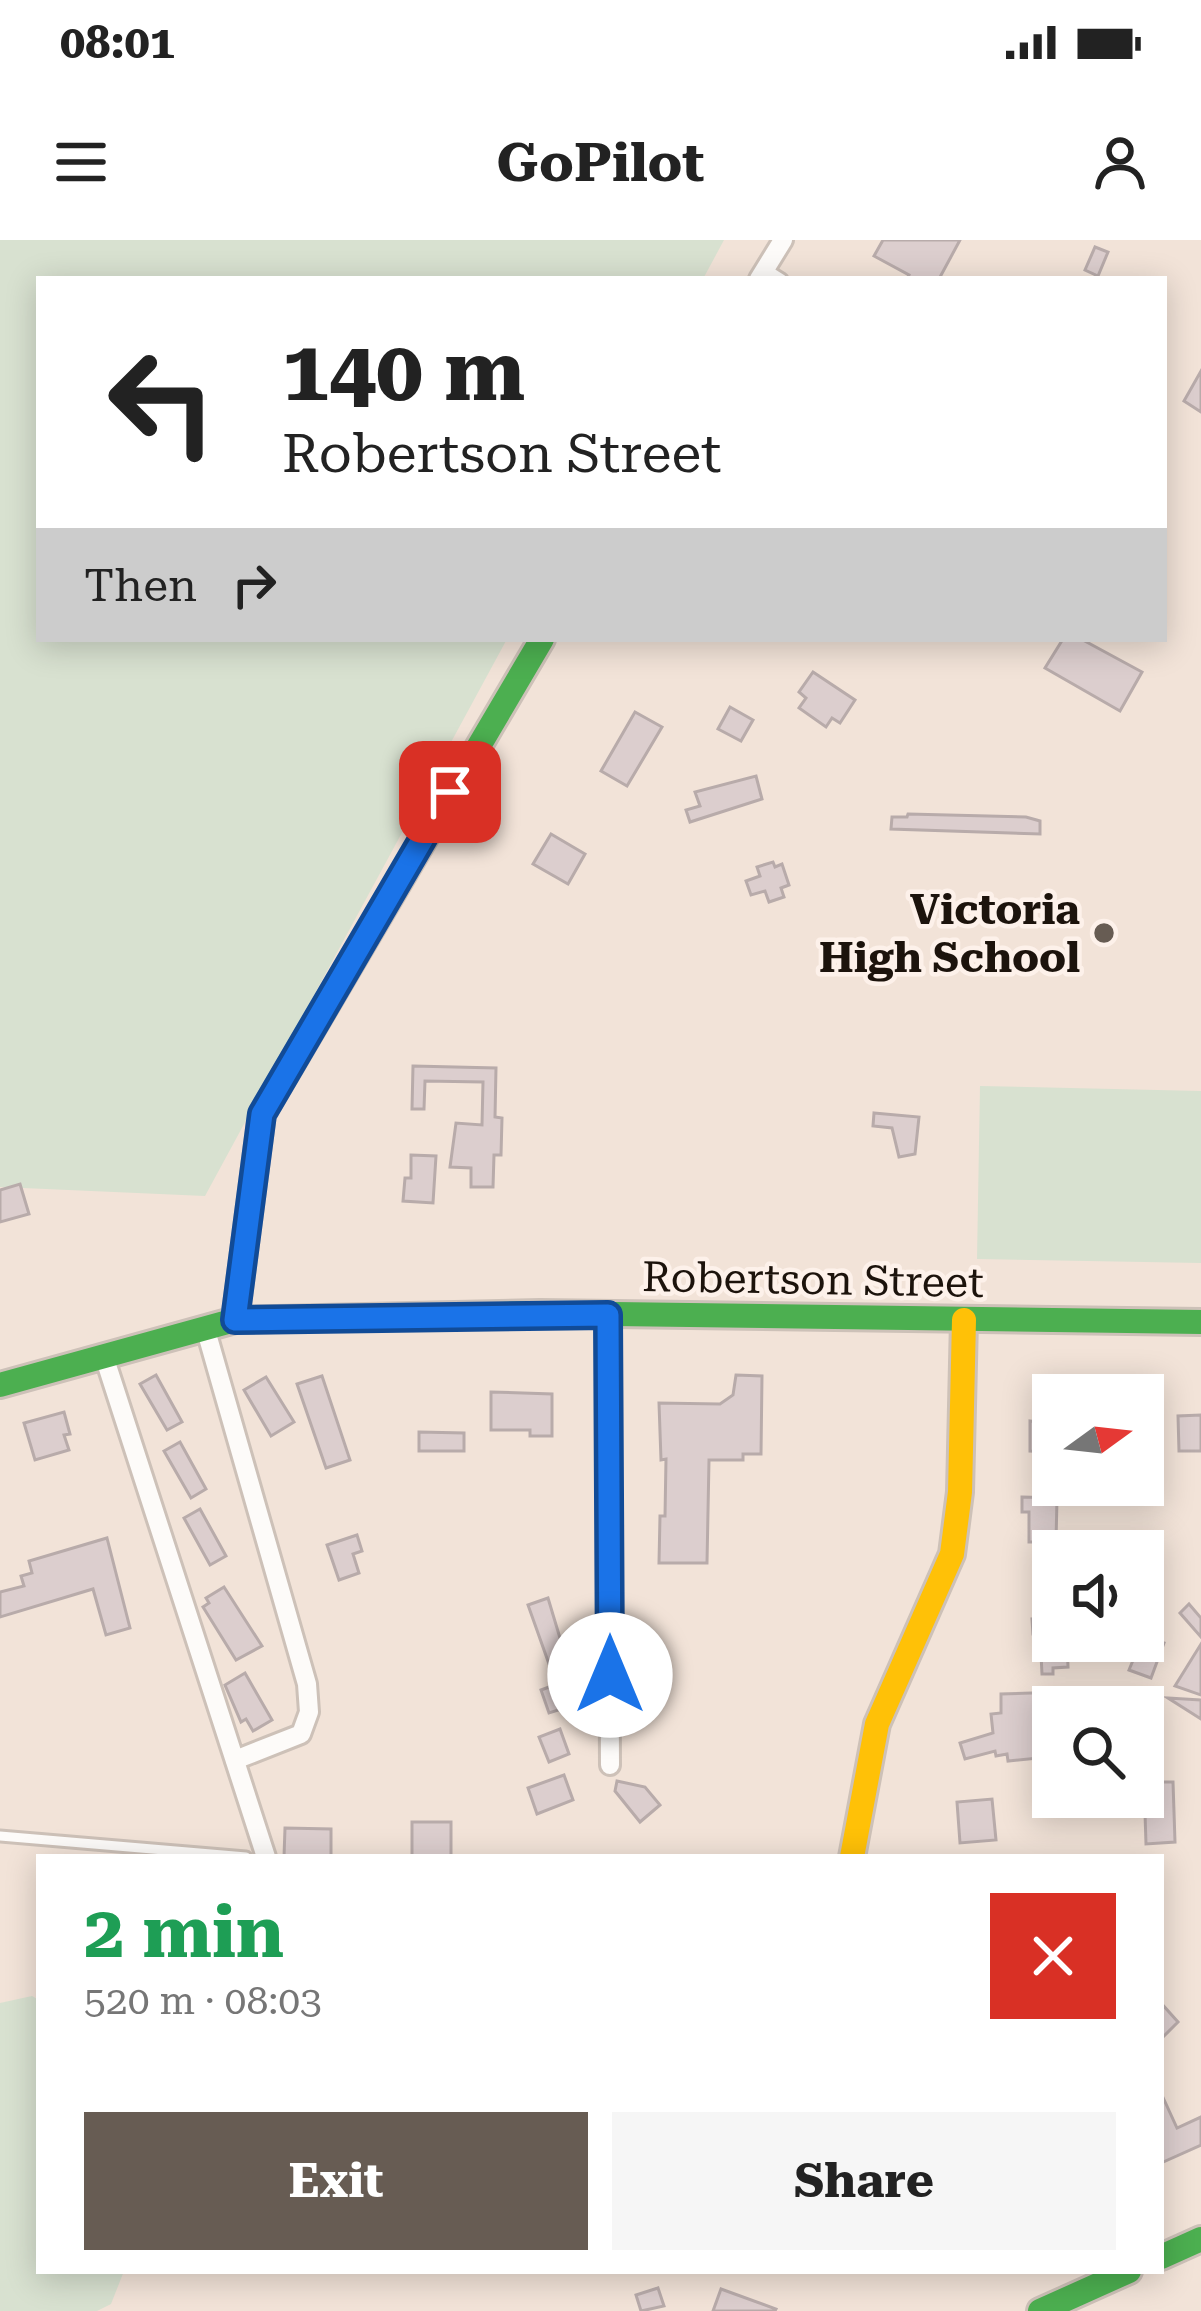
<!DOCTYPE html>
<meta charset="utf-8">
<style>
body{margin:0;font-family:"Roboto Serif",serif;background:#f6f6f6;color:#222;height:100vh;display:flex;flex-direction:column;font-size:45px;white-space:nowrap}
*{box-sizing:border-box;margin:0}
p{font-size:39px;color:#767676}
.icon{flex:none;width:66px;height:66px;fill:none;stroke:currentColor;stroke-width:2;stroke-linecap:round;stroke-linejoin:round}
.map{position:relative;flex:1;overflow:hidden}
.details{position:absolute;left:36px;top:1614px;width:1128px;height:420px;display:flex;flex-direction:column;background:#fff;border-radius:0px;box-shadow:0 6px 30px #0003}
.details>*{flex:none}
.top-card{position:absolute;left:36px;top:36px;width:1131px;height:366px;border-radius:0px;box-shadow:0 6px 30px #0003;background:#fff;color:#222;overflow:hidden}
.needle{width:78px;rotate:75deg}
.tools{position:absolute;left:1032px;top:1134px;display:grid;gap:24px}
.tools a{display:grid;place-items:center;width:132px;height:132px;border-radius:0px;background:#fff;box-shadow:0 6px 30px #0003;font-size:60px}
.pin{position:absolute;display:grid;place-items:center;width:102px;height:102px;color:#fff;margin:-51px;border-radius:24px;box-shadow:0 6px 18px #0006}
.me{position:absolute;width:132px;margin:-66px;rotate:0deg;stroke-linejoin:round;filter:drop-shadow(0 0 9px #0008)}
.turn{display:flex;align-items:center;gap:42px;height:252px;padding:0 48px;font-size:54px}
.turn .icon{width:156px;height:156px;stroke-width:2.5}
.turn b{display:block;font-size:84px;line-height:102px}
.then{display:flex;align-items:center;height:114px;padding:0 48px;background:#0003;gap:24px;font-size:45px}
.round{display:grid;place-items:center;flex:none;width:126px;height:126px;border-radius:0px;background:#f6f6f6}
.head{display:flex;align-items:center;justify-content:space-between;height:204px;padding:0 48px}
h1{font-size:72px;font-weight:700;line-height:90px;color:#1e9e55}
.button{display:flex;gap:24px;margin-top:auto;padding:24px 48px}
.button a{flex:1;height:138px;border-radius:0px;background:#675c53;color:#fff;font-size:48px;font-weight:700;line-height:138px;text-align:center}
.button a+a{background:#f6f6f6;color:#222}
.status{display:flex;justify-content:space-between;align-items:center;height:84px;padding:0 60px;background:#fff;direction:ltr}
.status svg{height:33px;fill:currentColor}
header{display:flex;justify-content:space-between;align-items:center;height:156px;padding:0 48px;background:#fff;font-size:54px;font-weight:700}
.map>svg:first-child{display:block}
</style>
<div class="status"><b>08:01</b><svg viewBox="0 0 49 12"><path d="M0 12V9h3v3zM5 12V6h3v6zM10 12V3h3v9zM15 12V0h3v12zM26 1h20v11H26zM47 4h2v5h-2z"/></svg></div>
<header><svg class="icon" aria-label="menu" viewBox="0 0 24 24"><path d="M4 6h16M4 12h16M4 18h16"/></svg>GoPilot<svg class="icon" aria-label="person" viewBox="0 0 24 24"><circle cx="12" cy="8" r="4"/><path d="M4 21q1-7 8-7t8 7"/></svg></header>
<div class="map">
<svg width="1201" height="2071" viewBox="0 0 1201 2071">
<rect width="100%" height="100%" fill="#f2e3d8"/>
<g fill="#d8e1d0">
<path d="M0,0h724l-21,39h-664v360h468l-302,557 -205,-9z"/>
<path d="M980,846l221,5v172l-224,-4z"/>
<path d="M32,1756l7,4v271h85l-13,33 -14,7h-97v-308z"/>
</g>
<g fill="#dccece" stroke="#b8abaa" stroke-width="3">
<path d="M883,0h77l-21,39h-32l2,-4 -35,-19z"/>
<path d="M1095,7l13,5 -10,24 -13,-6z"/>
<path d="M1201,131v41l-17,-11z"/>
<path d="M1063,399h18l61,33 -22,39 -75,-43z"/>
<path d="M813,432l42,28 -15,23 -8,-5 -6,9 -27,-19 7,-10 -7,-6z"/>
<path d="M730,467l23,13 -12,21 -23,-12z"/>
<path d="M635,472l27,15 -35,59 -26,-15z"/>
<path d="M756,536l6,23 -72,23 -4,-12 14,-4 -5,-14z"/>
<path d="M908,574l118,3 14,4v13l-149,-5 1,-12h15z"/>
<path d="M551,594l34,20 -17,30 -35,-20z"/>
<path d="M773,622l2,5 7,-3 7,21 -8,3 3,9 -15,5 -4,-11 -14,4 -5,-14 14,-5 -3,-9z"/>
<path d="M413,826l83,2 -1,49 7,1 -1,37h-7l-1,32h-22v-19l-21,-1 6,-44 26,2 1,-43 -58,-1 -1,28h-12z"/>
<path d="M874,873l45,4 -4,37 -16,3 -7,-29 -19,-2z"/>
<path d="M411,915l25,1 -3,47 -30,-2 2,-23h6z"/>
<path d="M20,944l9,30 -29,8v-32z"/>
<path d="M156,1135l26,47 -15,8 -27,-46z"/>
<path d="M736,1135l26,1 -1,78h-18v6h-34l-2,103h-48l1,-47h5l1,-57 -5,1 -2,-57 61,1 13,-9z"/>
<path d="M322,1136l28,84 -24,8 -29,-84z"/>
<path d="M266,1137l28,45 -23,14 -27,-46z"/>
<path d="M491,1152l61,2v42h-22v-6h-39z"/>
<path d="M64,1172l6,22 -6,1 5,15 -34,10 -11,-37z"/>
<path d="M1201,1175v36h-22l-1,-35z"/>
<path d="M1030,1181l23,3v28l-23,-1z"/>
<path d="M419,1192l45,1v18h-45z"/>
<path d="M180,1202l26,47 -15,9 -27,-47z"/>
<path d="M1069,1245h20l1,17 -20,2z"/>
<path d="M1022,1257l35,1 -1,44h-27v-30h-7z"/>
<path d="M200,1269l26,47 -16,9 -26,-47z"/>
<path d="M357,1295l5,16 -9,3 6,19 -20,7 -12,-35z"/>
<path d="M107,1298l23,90 -24,7 -13,-46 -93,28v-25l24,-6 -3,-10 11,-3 -3,-12z"/>
<path d="M224,1347l38,59 -26,14 -33,-53 6,-4 -3,-5z"/>
<path d="M548,1358l18,60 -17,6 -21,-59z"/>
<path d="M1189,1364l12,14v19l-21,-24z"/>
<path d="M1053,1378v23h14l1,26 -15,1v6h-11l-2,-40h-7l-1,-15z"/>
<path d="M1143,1396l21,7 -13,35 -22,-8z"/>
<path d="M1201,1404v51l-26,-9z"/>
<path d="M245,1433l27,47 -19,11 -7,-12 -5,3 -16,-37z"/>
<path d="M560,1443l8,24 -19,6 -8,-23z"/>
<path d="M1062,1452v15h-9v21h-7l3,29 -41,4 -1,-7 -11,2 -1,-5 -30,8 -5,-16 33,-10 -2,-19 10,-1v-19z"/>
<path d="M1168,1458l33,2v19z"/>
<path d="M560,1489l9,25 -20,8 -10,-25z"/>
<path d="M564,1535l9,25 -36,14 -9,-26z"/>
<path d="M617,1541l28,6 15,18 -20,17 -25,-31z"/>
<path d="M1144,1542h29l2,60 -29,2z"/>
<path d="M992,1559l4,41 -36,3 -3,-41z"/>
<rect x="412" y="1582" width="39" height="35"/>
<path d="M285,1588l46,1v28h-47z"/>
<path d="M1161,1763l17,19 -17,17z"/>
<path d="M1161,1853l16,35 24,-11v28l-40,18z"/>
<path d="M658,2048l6,18 -23,5 -5,-16z"/>
<path d="M721,2049l55,20 -1,2h-62z"/>
</g>
<g fill="none" stroke-linecap="round" stroke-linejoin="round">
<defs>
<g id="lane">
<path d="M766,29l16,10"/>
<path d="M0,1596l246,21"/>
</g>
<g id="street">
<path d="M759,39l24,-39"/>
<path d="M608,1075l2,450"/>
<path d="M205,1087l102,357 2,28 -8,22 -66,26"/>
<path d="M104,1116l162,501"/>
</g>
<g id="fast">
<path d="M235,1080l27,-206 280,-475"/>
<path d="M0,1145l235,-65 305,-7 661,9"/>
<path d="M1161,2017l40,-18"/>
<path d="M1040,2071l89,-40"/>
</g>
<path id="slow" d="M852,1617l25,-133 75,-170 8,-62 4,-172"/>
</defs>
<use href="#lane" stroke="#cdc1b8" stroke-width="15"/>
<use href="#street" stroke="#cdc1b8" stroke-width="24"/>
<use href="#fast" stroke="#cdc1b8" stroke-width="30"/>
<use href="#slow" stroke="#cdc1b8" stroke-width="30"/>
<use href="#lane" stroke="#fdfbf9" stroke-width="9"/>
<use href="#street" stroke="#fdfbf9" stroke-width="18"/>
<use href="#fast" stroke="#4caf50" stroke-width="24"/>
<use href="#slow" stroke="#ffc107" stroke-width="24"/>
</g>
<g fill="none" stroke-linecap="round" stroke-linejoin="round">
<defs>
<path id="route" d="M450,552l-188,322 -27,206 373,-5 2,360"/>
</defs>
<use href="#route" stroke="#114b97" stroke-width="30"/>
<use href="#route" stroke="#1a73e8" stroke-width="21"/>
</g>
<circle fill="#675c53" stroke="#fdf1ea" stroke-width="4.5" cx="1104" cy="693" r="12"/>
<g text-anchor="middle" stroke-width="9" stroke-linejoin="round" paint-order="stroke">
<g font-size="42" font-weight="bold" fill="#1c130c" stroke="#fdf1ea" text-anchor="end">
<text x="1080" y="684">Victoria<tspan x="1080" dy="48">High School</tspan></text>
</g>
<g font-size="42" fill="#1c130c" stroke="#fdf1ea">
<text transform="translate(813 1039) rotate(1)" y="15">Robertson Street</text>
</g>
</g>
</svg>
<div class="tools">
<a><svg class="needle" viewBox="-14 -14 28 28"><path d="M0-13l5 13h-10z" fill="#e53935"/><path d="M0 13l5-13h-10z" fill="#767676"/></svg></a>
<a><svg class="icon" aria-label="sound" viewBox="0 0 24 24"><path d="M4 9h4l5-4v14l-5-4H4zM17 9q2 3 0 6"/></svg></a>
<a><svg class="icon" aria-label="search" viewBox="0 0 24 24"><circle cx="10" cy="10" r="6"/><path d="M15 15l6 6"/></svg></a>
</div>
<div class="pin" style="left:450px;top:552px;background:#d93025"><svg class="icon" aria-label="arrive" viewBox="0 0 24 24"><path d="M6 21V4h12l-3 4 3 4H6"/></svg></div>
<svg class="me" style="left:610px;top:1435px" viewBox="-20 -20 40 40"><circle r="19" fill="#fff"/><path d="M0-13L10 11 0 6-10 11z" fill="#1a73e8"/></svg>
<div class="top-card">
<div class="turn"><svg class="icon" aria-label="left" viewBox="0 0 24 24"><path d="M17 20v-9H6M10 6l-5 5 5 5"/></svg><div><b>140 m</b>Robertson Street</div></div>
<div class="then">Then<svg class="icon" aria-label="right" viewBox="0 0 24 24"><path d="M7 20v-9h11M14 6l5 5-5 5"/></svg></div>
</div>
<section class="details">
<div class="head"><div><h1>2 min</h1><p>520 m · 08:03</p></div><a class="round" style="background:#d93025;color:#fff"><svg class="icon" aria-label="close" viewBox="0 0 24 24"><path d="M6 6l12 12M18 6L6 18"/></svg></a></div>
<div class="button"><a>Exit</a><a>Share</a></div>
</section>
</div>
